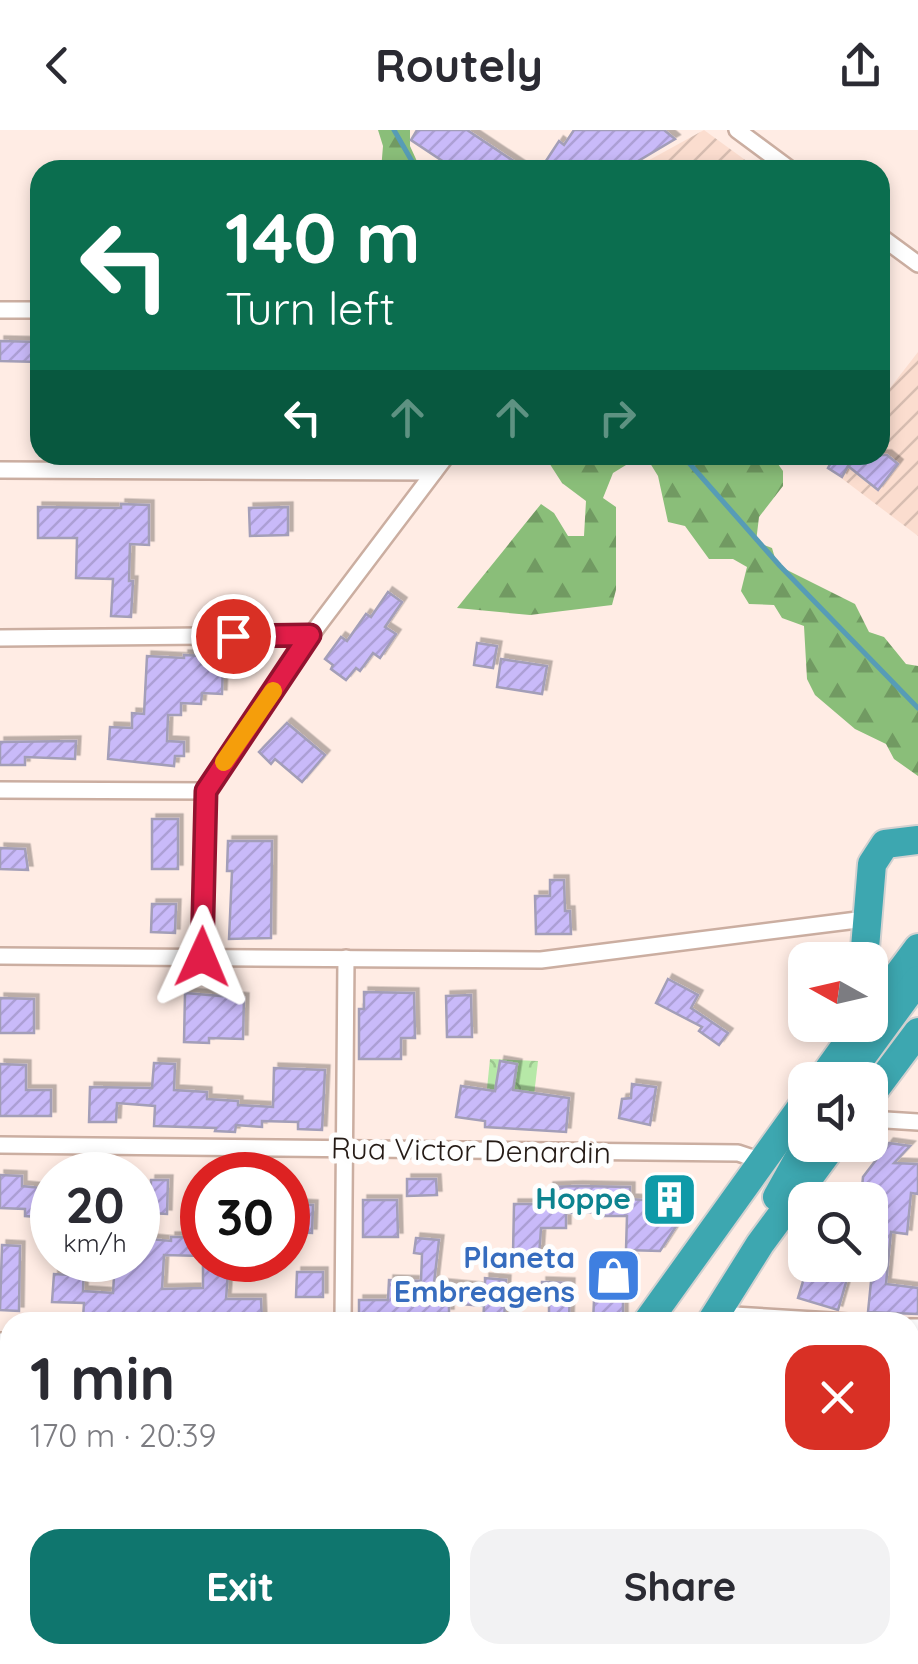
<!DOCTYPE html>
<meta charset="utf-8">
<style>
body{margin:0;font-family:Quicksand,sans-serif;background:#f2f2f3;color:#2b2b33;height:100vh;display:flex;flex-direction:column;font-size:38px;white-space:nowrap}
*{box-sizing:border-box;margin:0}
p{font-size:32px;color:#7c7c81}
.icon{flex:none;width:55px;height:55px;fill:none;stroke:currentColor;stroke-width:2;stroke-linecap:round;stroke-linejoin:round}
.map{position:relative;flex:1;overflow:hidden}
.side{position:absolute;left:0px;top:1182px;width:920px;height:352px;display:flex;flex-direction:column;background:#fff;border-radius:30px 30px 0 0;box-shadow:0 5px 15px #0003}
.side>*{flex:none}
.hud{position:absolute;left:30px;top:30px;width:860px;height:305px;border-radius:30px;box-shadow:0 5px 15px #0003;background:#0b6e4f;color:#fff;overflow:hidden}
.needle{width:65px;rotate:278deg}
.controls{position:absolute;left:788px;top:812px;display:grid;gap:20px}
.controls a{display:grid;place-items:center;width:100px;height:100px;border-radius:20px;background:#fff;box-shadow:0 5px 15px #0003;font-size:50px}
.speed{position:absolute;left:30px;top:1022px;display:flex;gap:20px;font-size:50px;font-weight:700;text-align:center}
.speed>*{display:grid;place-content:center;width:130px;height:130px;border-radius:50%;background:#fff;box-shadow:0 5px 15px #0003;line-height:1}
.speed small{font-size:25px;font-weight:400}
.speed .limit{border:15px solid #d22;background:#fff;color:#111}
.pin{position:absolute;display:grid;place-items:center;width:85px;height:85px;color:#fff;margin:-42px;border:5px solid #fff;border-radius:50%;box-shadow:0 2px 10px #0007}
.me{position:absolute;width:110px;margin:-55px;rotate:1deg;stroke-linejoin:round;filter:drop-shadow(0 0 8px #0008)}
.turn{display:flex;align-items:center;gap:35px;height:210px;padding:0 30px;font-size:45px}
.turn .icon{width:130px;height:130px;stroke-width:2.5}
.turn b{display:block;font-size:70px;line-height:85px}
.lanes{display:flex;align-items:center;height:95px;padding:0 30px;background:#0003;justify-content:center;gap:50px;direction:ltr}
.lanes .off{opacity:.35}
.round{display:grid;place-items:center;flex:none;width:105px;height:105px;border-radius:30px;background:#f2f2f3}
.overview{display:flex;align-items:center;justify-content:space-between;height:170px;padding:0 30px}
h1{font-size:60px;font-weight:800;line-height:75px}
.cta{display:flex;gap:20px;margin-top:auto;padding:20px 30px}
.cta a{flex:1;height:115px;border-radius:30px;background:#0f766e;color:#fff;font-size:40px;font-weight:800;line-height:115px;text-align:center}
.cta a+a{background:#f2f2f3;color:#2b2b33}
header{display:flex;justify-content:space-between;align-items:center;height:130px;padding:0 30px;background:#fff;font-size:45px;font-weight:800}
.map>svg:first-child{display:block}
</style>
<header><svg class="icon" aria-label="back" viewBox="0 0 24 24"><path d="M15 5l-7 7 7 7"/></svg>Routely<svg class="icon" aria-label="share" viewBox="0 0 24 24"><path d="M12 15V3M7 8l5-5 5 5M5 13v7h14v-7"/></svg></header>
<div class="map">
<svg width="918" height="1534" viewBox="0 0 918 1534">
<defs>
<pattern id="industrial-furrows" width="10" height="10" patternUnits="userSpaceOnUse" patternTransform="scale(2.5)"><rect width="10" height="10" fill="#fbddcf"/><path d="M-1 1l2-2M0 10L10 0M9 11l2-2" fill="none" stroke="#d7bdb1"/></pattern>
<pattern id="forest-firs" width="22" height="20" patternUnits="userSpaceOnUse" patternTransform="scale(2.5)"><rect width="22" height="20" fill="#8abe79"/><path d="M5 1l3.5 6h-7zM16 11l3.5 6h-7z" fill="#719a62"/></pattern>
<pattern id="park-crowns" width="20" height="18" patternUnits="userSpaceOnUse" patternTransform="scale(2.5)"><rect width="20" height="18" fill="#b6e8a7"/><path d="M2 6a3 3 0 1 1 6 0M12 15a3 3 0 1 1 6 0" fill="none" stroke="#9cc68f"/></pattern>
<pattern id="building-hatch" width="6" height="6" patternUnits="userSpaceOnUse" patternTransform="scale(2.5)"><rect width="6" height="6" fill="#c9baf9"/><path d="M-1 1l2-2M0 6l6-6M5 7l2-2" fill="none" stroke="#ac9fd5"/></pattern>
<filter id="shadow"><feDropShadow dx="4.5" dy="-4.5" stdDeviation="0" flood-color="#0004"/></filter>
</defs>
<rect width="100%" height="100%" fill="#ffece4"/>
<g fill="url(#industrial-furrows)">
<path d="M704,0l55,40h-128z"/>
<path d="M918,222v184l-90,-68 10,-13h42v-54z"/>
</g>
<g fill="url(#forest-firs)">
<path d="M378,0h32v16l11,24h-40l2,-24z"/>
<path d="M544,325h73l9,10 -13,8 -10,25 13,9v83l-4,15 -82,10 -73,-7 84,-104 13,9 14,23h16l2,-35 -24,-18z"/>
<path d="M645,325h77l22,8 34,1 5,7v15l-24,31 -3,25 16,6 5,17 78,39 14,28 15,5 22,27 12,2v110l-24,-17 -8,-15 -31,-15 -40,-34 -8,-16 -3,-53 -22,-8 -8,-13 -25,-1 -8,-13 6,-24 -14,-8h-24l-24,-33 -17,-4 -10,-46z"/>
</g>
<path fill="url(#park-crowns)" d="M490,929l48,2 -7,60 -47,-3z"/>
<g fill="none" stroke-linecap="round" stroke-linejoin="round">
<g stroke="#579cb6" stroke-width="5">
<path d="M394,0l23,40"/>
<path d="M682,325l98,111 138,142"/>
</g>
</g>
<g fill="url(#building-hatch)" stroke="#a39eb8" stroke-width="2.5" filter="url(#shadow)">
<path d="M417,0h50l60,40h-71l-45,-30z"/>
<path d="M574,0h90l11,9 -52,31h-83l19,-29 5,4z"/>
<path d="M0,211l40,1v20l-40,-1z"/>
<path d="M835,325h52l11,9 -20,26 -30,-24 -6,11 -14,-9z"/>
<path d="M121,374l28,1v40l-19,-1 -1,37h4l-2,36 -20,-1 2,-37 -37,-1 1,-40h-39v-31l83,1z"/>
<path d="M288,377v28l-38,1 -1,-28z"/>
<path d="M388,462l14,10 -17,25 11,7 -16,24 -7,-5 -13,18 -4,-3 -10,12 -15,-11 2,-4 -8,-6 16,-22 6,4 19,-27 5,3z"/>
<path d="M477,513l20,3 -4,22 -19,-3z"/>
<path d="M184,525l19,1 -1,8 21,1 -1,29 -20,-1 -1,11 -20,-1v12h-13l-1,26 17,1v14h-9l-1,10 -66,-7 2,-32 22,1v-15l12,1 3,-58 37,2z"/>
<path d="M501,529l46,7 -5,28 -45,-7z"/>
<path d="M287,593l38,32 -23,27 -27,-23 -4,5 -12,-12z"/>
<path d="M76,611l-1,18 -50,-2v8h-25v-23z"/>
<rect x="152" y="689" width="26" height="50"/>
<path d="M228,711h44l-1,97 -42,1 3,-68h-5z"/>
<path d="M0,718l25,1 3,21 -28,-1z"/>
<path d="M550,750h14l1,31h5l1,23h-35l-1,-38h15z"/>
<path d="M152,774h24l-1,29 -24,-1z"/>
<path d="M668,849l30,16 -7,13 37,25 -9,12 -20,-14 3,-4 -46,-24z"/>
<path d="M364,862l50,1 1,45h-14v21h-42v-50h5z"/>
<path d="M185,863l59,5 -1,41 -34,-1v5l-25,-1z"/>
<path d="M471,865l1,42h-25l-1,-41z"/>
<path d="M0,868l34,1v34h-34z"/>
<path d="M500,931l17,3 -4,26 56,8 -3,34 -81,-5v-6l-29,-4 5,-31 34,5z"/>
<path d="M154,933l21,1 -1,26 33,2v7l31,2v4l35,2 1,-39 51,2 -3,60 -24,-1v-7l-36,-1v6l-26,-2 -1,7 -20,-1 1,-3 -62,-2 1,-20 -38,-3 -1,19h-27l1,-35 62,1z"/>
<path d="M0,934l26,1v25h25v26h-51z"/>
<path d="M632,954l24,3 -6,38 -31,-7 3,-19 9,-1z"/>
<path d="M889,1013l21,3 -16,17 24,1v30l-7,-1 -4,41 -16,-2 -5,52 32,4v26l-50,-2 11,-111 -18,-3 2,-21z"/>
<path d="M0,1045l22,1v10l30,3 -2,29 -25,-2v-7l-25,-1z"/>
<path d="M407,1049h29l1,16 -30,1z"/>
<path d="M151,1050h17l-1,34 -17,-1z"/>
<path d="M657,1051h26l-1,36 -22,34 -34,-1 1,-34h-23v-4l-38,1v15h-25l-2,28 -26,-1 1,-51h35v-17l29,-1 52,1v12l27,2z"/>
<path d="M363,1070h34l1,37h-35z"/>
<path d="M288,1074l25,1 -1,28 -24,-1z"/>
<path d="M171,1107h31v19l-38,-1 -2,34 41,-1v-28h26l-3,39h35l1,23h-149v-2l-30,-2 1,-15 -32,-1 2,-28 16,1 1,-15h13l-1,31 30,2 2,-33h23v-22l33,3z"/>
<path d="M416,1108l23,2 -5,43 51,5v-10l21,2 -2,42h-21l1,-16 -35,-3v10h-8v9l-58,-4v4h-24v-22h29l1,-20 32,1 1,-27 -8,-1z"/>
<path d="M2,1115l18,1 -1,65 -19,-1z"/>
<path d="M596,1128l37,1 -1,32h-9v31h-30z"/>
<path d="M808,1135h43l-13,45 -40,-12z"/>
<path d="M297,1142h26v25h-27z"/>
<path d="M542,1152l28,1 -1,39h-20v-25h-7z"/>
</g>
<g fill="none" stroke-linecap="round" stroke-linejoin="round">
<defs>
<g id="street">
<path d="M737,0l54,40"/>
<path d="M880,106l38,28"/>
<path d="M0,180h40"/>
<path d="M0,340l434,2"/>
<path d="M0,508l311,-3"/>
<path d="M0,660l206,1"/>
<path d="M0,826l541,4 324,-41"/>
<path d="M201,827l5,-166 105,-156 136,-180"/>
<path d="M870,989l48,3"/>
<path d="M0,1015l738,8 24,8"/>
<path d="M717,1184l131,8"/>
<path d="M343,1192l3,-364"/>
<path d="M910,1197h8"/>
<path d="M0,1211h10"/>
</g>
<g id="highway">
<path d="M864,830l8,-96 13,-20 33,-4"/>
<path d="M880,869l38,-51"/>
<path d="M821,950l33,-46"/>
<path d="M845,950l73,-100"/>
<path d="M870,966l48,-64"/>
<path d="M777,1067l29,-52"/>
<path d="M647,1192l158,-220"/>
<path d="M711,1192l49,-78 73,-99"/>
<path d="M512,1534l3,-9"/>
<path d="M560,1534l3,-9"/>
</g>
</defs>
<use href="#street" stroke="#cbaea1" stroke-width="20"/>
<use href="#highway" stroke="#d3d1d0" stroke-width="32"/>
<use href="#street" stroke="#fff" stroke-width="15"/>
<use href="#highway" stroke="#3da7b0" stroke-width="28"/>
</g>
<g fill="none" stroke-linecap="round" stroke-linejoin="round">
<defs>
<path id="route" d="M202,827l4,-166 104,-156 -77,1"/>
</defs>
<use href="#route" stroke="#92132f" stroke-width="25"/>
<use href="#route" stroke="#e11d48" stroke-width="18"/>
<path stroke="#f59e0b" stroke-width="18" d="M224,632l49,-71"/>
</g>
<defs>
<symbol id="building-square" viewBox="-11 -11 22 22"><rect x="-9" y="-9" width="18" height="18" rx="4" fill="#0f9aa8" stroke="#fefefe"/><path d="M-4-6H4V6H1V3H-1V6H-4ZM-2.5-4.3h1.7v1.8h-1.7ZM.8-4.3h1.7v1.8H.8ZM-2.5-1h1.7V.8h-1.7ZM.8-1h1.7V.8H.8Z" fill="#fff"/></symbol>
<symbol id="shop-square" viewBox="-11 -11 22 22"><rect x="-9" y="-9" width="18" height="18" rx="4" fill="#3f7fe0" stroke="#fefefe"/><path d="M-5-2.5h2.3a2.7 3.5 0 0 1 5.4 0H5L5.5 6h-11ZM-1.5-2.5h3a1.5 2.3 0 0 0-3 0Z" fill="#fff"/></symbol>
</defs>
<g fill-rule="evenodd">
<use href="#building-square" x="638" y="1038" width="63" height="63"/>
<use href="#shop-square" x="582" y="1114" width="63" height="63"/>
</g>
<g text-anchor="middle" stroke-width="10" stroke-linejoin="round" paint-order="stroke">
<g font-size="30" fill="#251b16" stroke="#fefefe">
<text transform="translate(471 1021) rotate(1)" y="10">Rua Victor Denardin</text>
</g>
<g font-size="30" font-weight="bold" fill="#0d838f" stroke="#fefefe" text-anchor="end">
<text x="631" y="1079">Hoppe</text>
</g>
<g font-size="30" font-weight="bold" fill="#366cbe" stroke="#fefefe" text-anchor="end">
<text x="575" y="1138">Planeta<tspan x="575" dy="34">Embreagens</tspan></text>
</g>
</g>
</svg>
<div class="controls">
<a><svg class="needle" viewBox="-14 -14 28 28"><path d="M0-13l5 13h-10z" fill="#e53935"/><path d="M0 13l5-13h-10z" fill="#7c7c81"/></svg></a>
<a><svg class="icon" aria-label="sound" viewBox="0 0 24 24"><path d="M4 9h4l5-4v14l-5-4H4zM17 9q2 3 0 6"/></svg></a>
<a><svg class="icon" aria-label="search" viewBox="0 0 24 24"><circle cx="10" cy="10" r="6"/><path d="M15 15l6 6"/></svg></a>
</div>
<div class="speed"><div>20<small>km/h</small></div><div class="limit">30</div></div>
<div class="pin" style="left:233px;top:506px;background:#d93025"><svg class="icon" aria-label="arrive" viewBox="0 0 24 24"><path d="M6 21V4h12l-3 4 3 4H6"/></svg></div>
<svg class="me" style="left:202px;top:827px" viewBox="-20 -20 40 40"><path d="M0-17L14 15 0 8-14 15z" fill="#e11d48" stroke="#fff" stroke-width="4"/></svg>
<div class="hud">
<div class="turn"><svg class="icon" aria-label="left" viewBox="0 0 24 24"><path d="M17 20v-9H6M10 6l-5 5 5 5"/></svg><div><b>140 m</b>Turn left</div></div>
<div class="lanes"><svg class="icon" aria-label="left" viewBox="0 0 24 24"><path d="M17 20v-9H6M10 6l-5 5 5 5"/></svg><svg class="icon off" aria-label="ahead" viewBox="0 0 24 24"><path d="M12 20V5M6 11l6-6 6 6"/></svg><svg class="icon off" aria-label="ahead" viewBox="0 0 24 24"><path d="M12 20V5M6 11l6-6 6 6"/></svg><svg class="icon off" aria-label="right" viewBox="0 0 24 24"><path d="M7 20v-9h11M14 6l5 5-5 5"/></svg></div>
</div>
<section class="side">
<div class="overview"><div><h1>1 min</h1><p>170 m · 20:39</p></div><a class="round" style="background:#d93025;color:#fff"><svg class="icon" aria-label="close" viewBox="0 0 24 24"><path d="M6 6l12 12M18 6L6 18"/></svg></a></div>
<div class="cta"><a>Exit</a><a>Share</a></div>
</section>
</div>
